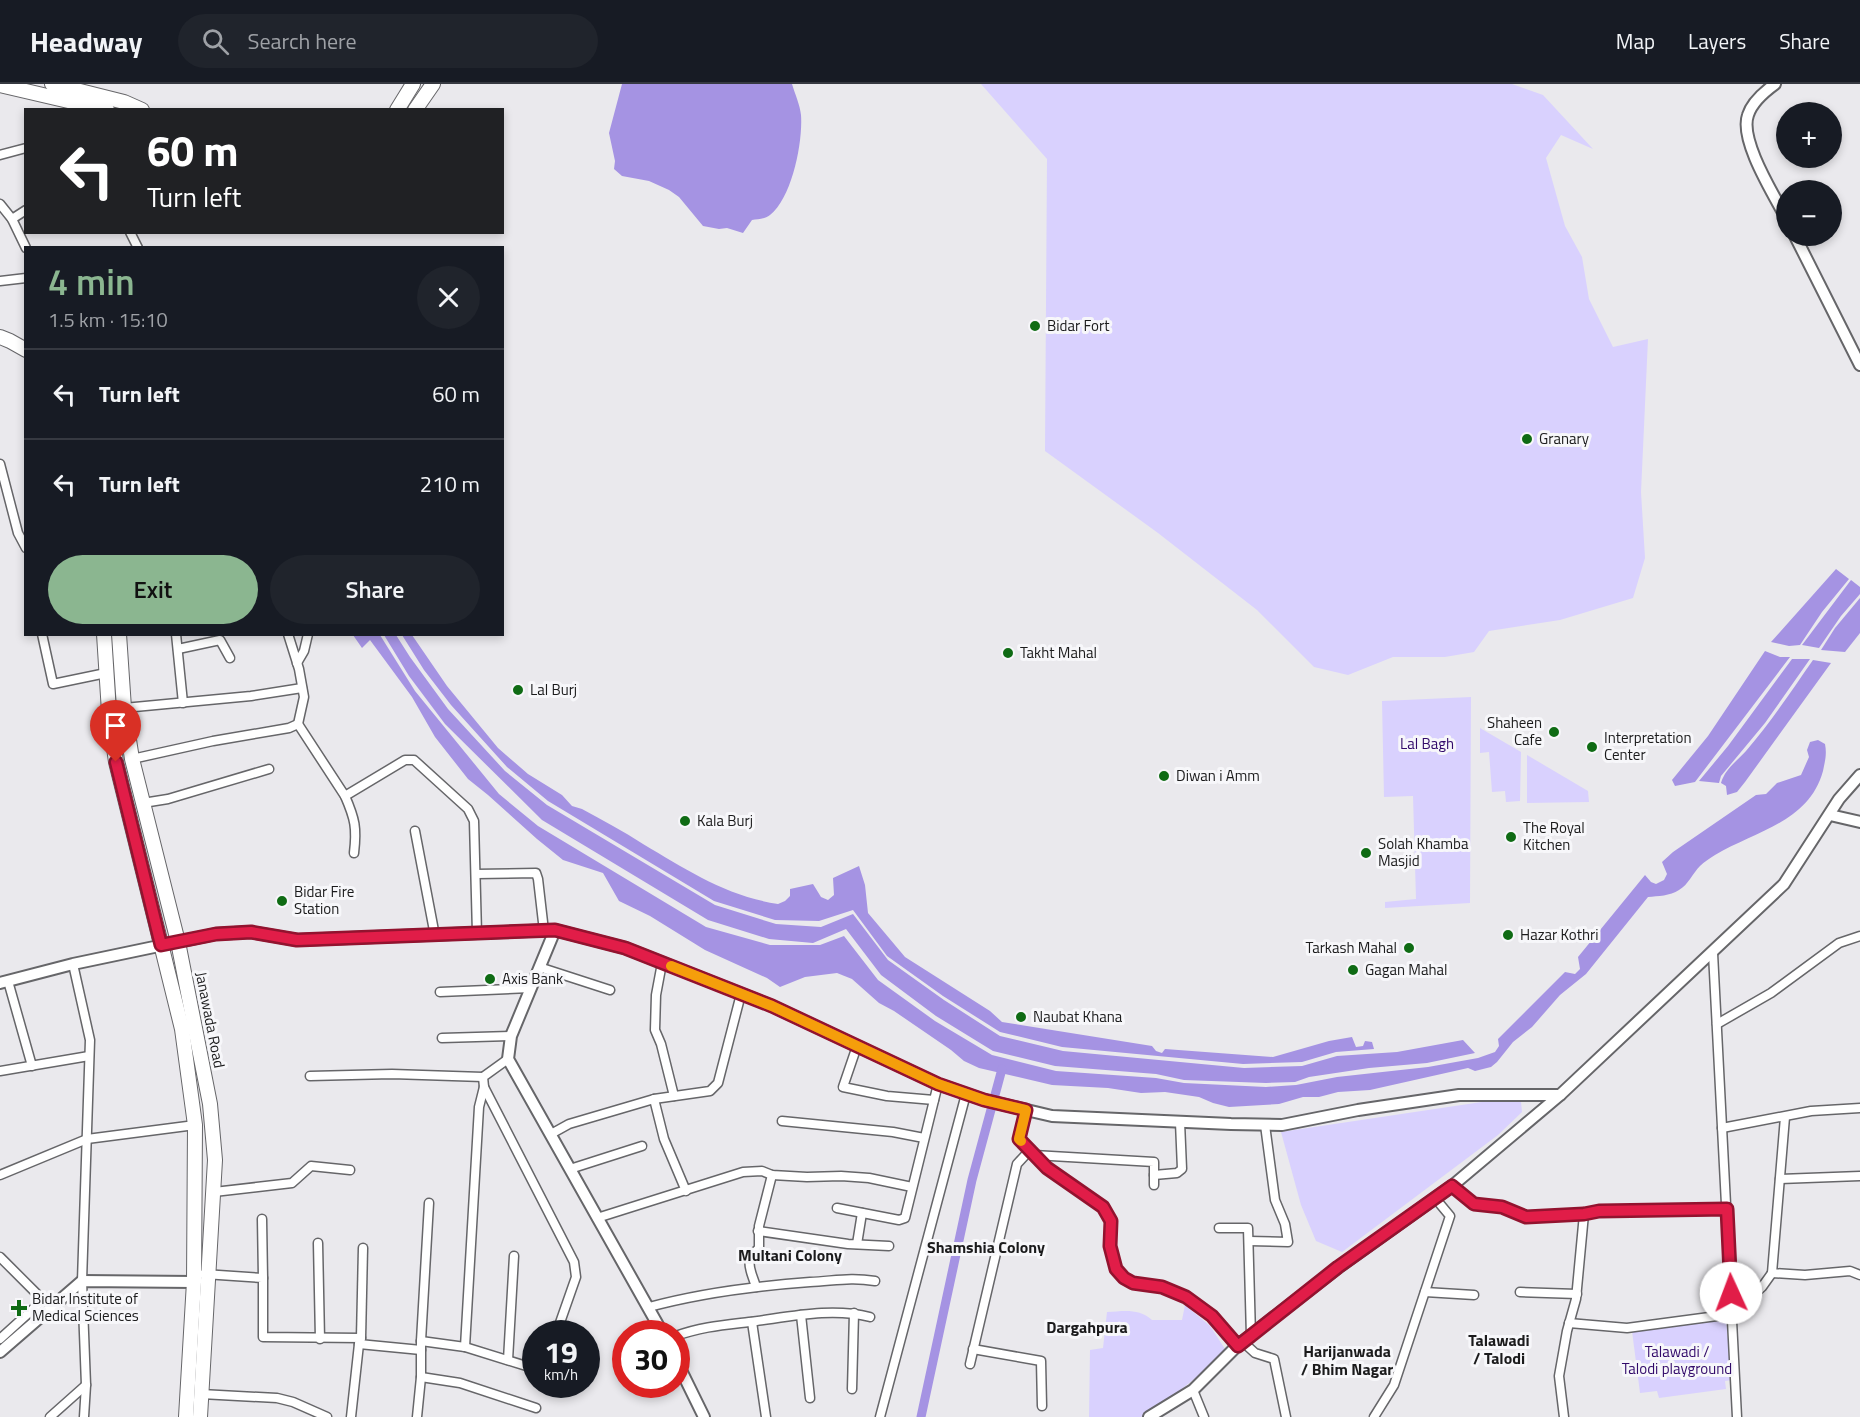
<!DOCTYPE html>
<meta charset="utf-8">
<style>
body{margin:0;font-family:"Titillium Web",sans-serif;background:#20242c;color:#f1f3f6;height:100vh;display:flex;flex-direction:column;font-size:22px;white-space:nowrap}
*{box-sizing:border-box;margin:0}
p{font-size:20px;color:#9ea1a6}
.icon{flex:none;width:33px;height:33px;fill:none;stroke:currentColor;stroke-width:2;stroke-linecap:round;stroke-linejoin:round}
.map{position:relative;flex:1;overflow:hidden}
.sheet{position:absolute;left:24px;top:162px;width:480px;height:390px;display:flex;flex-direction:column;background:#171b24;border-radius:0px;box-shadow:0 3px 9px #0003}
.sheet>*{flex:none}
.top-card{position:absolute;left:24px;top:24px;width:480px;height:126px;border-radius:0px;box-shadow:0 3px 9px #0003;background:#202124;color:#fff;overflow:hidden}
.buttons{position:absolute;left:1776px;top:18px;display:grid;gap:12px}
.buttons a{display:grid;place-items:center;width:66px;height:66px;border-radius:50%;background:#171b24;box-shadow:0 3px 9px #0003;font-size:30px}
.speed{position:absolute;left:522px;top:1236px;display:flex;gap:12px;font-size:30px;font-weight:700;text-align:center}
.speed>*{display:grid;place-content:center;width:78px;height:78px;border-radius:50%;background:#171b24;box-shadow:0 3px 9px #0003;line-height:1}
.speed small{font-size:15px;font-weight:400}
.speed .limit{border:9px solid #d22;background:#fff;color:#111}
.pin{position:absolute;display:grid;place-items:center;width:51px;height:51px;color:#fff;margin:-62px -26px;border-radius:50% 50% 50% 0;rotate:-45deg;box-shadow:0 0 6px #0007}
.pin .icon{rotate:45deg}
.me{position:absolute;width:66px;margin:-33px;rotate:358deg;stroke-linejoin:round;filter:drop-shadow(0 0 4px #0008)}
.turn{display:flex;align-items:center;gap:21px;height:126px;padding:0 24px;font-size:27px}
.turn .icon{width:78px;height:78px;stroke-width:2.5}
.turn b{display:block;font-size:42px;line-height:51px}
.round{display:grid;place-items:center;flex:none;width:63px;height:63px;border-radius:32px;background:#20242c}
.head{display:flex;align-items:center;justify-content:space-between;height:102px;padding:0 24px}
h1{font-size:36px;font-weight:600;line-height:45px;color:#8bb690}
.action{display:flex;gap:12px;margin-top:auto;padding:12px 24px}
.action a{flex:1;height:69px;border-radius:36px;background:#8bb690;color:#111;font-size:24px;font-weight:600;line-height:69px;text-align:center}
.action a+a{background:#20242c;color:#f1f3f6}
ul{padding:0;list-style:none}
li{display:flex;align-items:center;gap:18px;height:90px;padding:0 24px;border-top:2px solid #363941}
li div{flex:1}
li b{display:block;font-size:22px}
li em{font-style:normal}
header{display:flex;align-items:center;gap:36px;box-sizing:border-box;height:84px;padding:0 30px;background:#171b24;border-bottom:2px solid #363941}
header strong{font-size:28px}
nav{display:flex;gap:33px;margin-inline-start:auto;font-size:21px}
.search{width:420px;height:54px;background:#20242c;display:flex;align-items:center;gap:15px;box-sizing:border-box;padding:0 21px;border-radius:33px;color:#9ea1a6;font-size:22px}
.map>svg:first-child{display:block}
</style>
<header>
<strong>Headway</strong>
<div class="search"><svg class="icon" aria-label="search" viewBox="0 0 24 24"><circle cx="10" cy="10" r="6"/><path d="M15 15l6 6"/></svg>Search here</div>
<nav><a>Map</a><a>Layers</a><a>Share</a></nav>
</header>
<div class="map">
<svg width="1860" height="1333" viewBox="0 0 1860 1333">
<rect width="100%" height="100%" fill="#eae9ed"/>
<g fill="#d9d1fe">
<path d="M981,0h531l31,11 50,54 -32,-14 -15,23 19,68 17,31 7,42 24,48 35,-8 -7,153 4,66 -12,40 -73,22 -71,11 -15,21 -29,5h-52l-45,18 -34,-8 -57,-57 -99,-77 -113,-82 2,-292z"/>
<path d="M1471,613l-1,206 -85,5v-6l31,-3 -3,-103 -29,1 -2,-96z"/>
<path d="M1480,644l41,24 -1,49 -14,1 -1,-11 -13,1 -3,-40 -9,1z"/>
<path d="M1527,671l61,36 1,11 -62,1z"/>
<path d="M1495,1016l26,2 1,10 -24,23 -156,117 -26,-11 -15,-36 -20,-73z"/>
<path d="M1185,1221l25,21 15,23 -27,27 -35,28 -22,13h-52l1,-67 13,-2 4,-36c17,-1 32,-4 45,8h30z"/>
<path d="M1726,1236l6,60 -7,1 1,8 -67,9 -2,-7 -17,2 -8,-62z"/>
</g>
<g fill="#a593e3">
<path d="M622,0h170c3,10 8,21 9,31 2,27 -9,83 -31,100 -5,4 -12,4 -18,5l-9,13 -16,-5 -8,1 -16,-3 -24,-29 -10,-7 -20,-9 -27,-5 -8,-7 1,-8 -6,-28z"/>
<path d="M1836,485l13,10 -27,33 -22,33 -11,1 -18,-4z"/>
<path d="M1851,496l9,7v7l-19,22 -22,32 -17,-3z"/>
<path d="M1860,514v35l-15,19 -24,-2 14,-22z"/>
<path d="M353,551h27l35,56 84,103 39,32 168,101 64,18h50l24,-9 34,44 57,41 57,34 64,16 100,7 28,5 82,4 30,-2 41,-8 91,-10 50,-9 17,-6 4,-6 -1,-7 67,-67 10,2 5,-5 -2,-12 67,-82 6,7 5,2 8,-4 3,-6 -5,-12 11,-10 83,-57 10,-1 11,-11 24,-8 8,-18 -2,-7 3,-8 8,-2 7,4c2,10 0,17 -2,27 -14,51 -67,60 -108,84 -5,3 -11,7 -15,11 -7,7 -12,19 -21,24 -9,6 -21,6 -31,7l-62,77 -26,21 -28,32 -19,15 -16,20 -6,5 -16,4 -7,-3 -98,22 -32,2 -19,5h-16l-24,7 -50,3 -16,-4 -14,-6 -34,-5 -24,1 -33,-5 -56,-3 -73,-17 -15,-7 -13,-11 -57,-39 -15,-8 -27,-24 -15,-6 -32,4 -25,10 -13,-9 -62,-28 -55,-34 -31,-15 -16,-28 -40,-13 -26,-21 -49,-44 -20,-16 -33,-42 -23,-40 -42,-57 -8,8z"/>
<path d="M384,551h12l14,22 38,52 57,62 42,34 168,100 61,19 45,3 32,-13 35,46 56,40 56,36 63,15 181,17 58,-2 35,-10 60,-4 66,-12 12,13 -48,10 -58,5 -60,9 -14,5 -29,1 -82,-3 -28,-6 -101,-8 -62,-15 -57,-35 -55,-41 -35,-46 -33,14 -44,-4 -61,-19 -166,-100 -97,-96 -36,-48z"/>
<path d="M402,551h10l35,51 51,62 30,26 34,21 10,11 10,3c20,11 41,22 61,35 44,26 83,52 135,60l7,-3 5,-5v-7l23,-5 8,13 7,3 6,-5 -1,-17 26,-12 6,19 3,28 37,44 85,54 12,11 150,24 4,5 6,2 3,-4 108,8 56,-16 23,-4 4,10 7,-1 2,-5 7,1 2,7 -38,3 -34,10 -59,2 -181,-17 -62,-15 -57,-36 -56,-40 -34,-46 -34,11 -44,-1 -61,-19 -166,-100 -41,-34 -56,-62 -27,-35z"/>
<path d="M1765,567l15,6h10l-95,125 -20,4 -3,-6 36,-44z"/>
<path d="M1792,575h18l-45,64 -44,53 -2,7 -20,-2 29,-35z"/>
<path d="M1813,576l18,3 -86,119 -8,10 -10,3 -1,-9 -5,-3c4,-14 16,-22 25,-32 25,-29 46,-61 67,-91z"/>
</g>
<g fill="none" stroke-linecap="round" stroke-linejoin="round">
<path stroke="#a593e3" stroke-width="9" d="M921,1333l51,-237 30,-111"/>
<defs>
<g id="minor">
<path d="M0,71l26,-7"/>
<path d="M0,120l12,15 14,29"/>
<path d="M12,135l14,-9"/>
<path d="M130,148l8,16"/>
<path d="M0,197l26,-3"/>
<path d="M0,380l18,69 8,15"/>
<path d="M42,550l11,50 53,-11"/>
<path d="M176,550l7,69"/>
<path d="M288,550l11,35 5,28 -6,27"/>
<path d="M178,565l42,-9 10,18"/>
<path d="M297,579l7,-12 4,-17"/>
<path d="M124,624l127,-12 51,-8"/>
<path d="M132,675l81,-18 76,-13 9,-4 47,72 60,-36h9l54,49 6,12 3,113"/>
<path d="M345,712c10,23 12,32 9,57"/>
<path d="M143,719l25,-4 101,-30"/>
<path d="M415,747l20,105"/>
<path d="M476,790l60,-1 2,6 6,52"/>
<path d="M1713,869l24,464"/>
<path d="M662,879l-6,32 -1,35 6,14 13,52"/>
<path d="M73,880l17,76 -8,241 4,104 -2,32"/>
<path d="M539,883l71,23"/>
<path d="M8,897l24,85"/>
<path d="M440,908l90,-4"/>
<path d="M1717,940l54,-31 68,-50 21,-7"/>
<path d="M442,954l69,-2"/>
<path d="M857,962l-14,41 44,9 47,4"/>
<path d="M0,987l89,-15"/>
<path d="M310,992l82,-2 91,3"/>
<path d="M484,1003l90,175 2,15 -20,57"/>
<path d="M654,1015l10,40 22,52"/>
<path d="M1026,1026l-7,29 28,29 56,39 8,13 -1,26 6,23 8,9 9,5 29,4 25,10 25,19 25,30"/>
<path d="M1785,1033l-13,156 33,2 45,-4 10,4"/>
<path d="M782,1037l111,11 31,6"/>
<path d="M1722,1044l89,-17 49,-3"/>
<path d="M551,1050l18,-10 85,-25 56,-8 8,-8 23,-89"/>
<path d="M1034,1071l120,7v23"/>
<path d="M570,1085l72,-23"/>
<path d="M0,1091l87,-36 108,-14"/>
<path d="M1154,1091l23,-2 5,-4 -2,-47"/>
<path d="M1780,1095l80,-3"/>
<path d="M1452,1102l22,18 28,3 24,10 58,-3 15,-3 128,-2"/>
<path d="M214,1108l78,-9 19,-17 39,4"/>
<path d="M837,1124l62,12 6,-2 33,-134"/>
<path d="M597,1134l146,-46 19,-1 10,4 35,2 34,-1 28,2 43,9"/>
<path d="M262,1135l1,59"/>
<path d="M1219,1144h29l3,108"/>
<path d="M758,1147l90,13 41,2"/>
<path d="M1249,1157l39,1 -3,-18 -10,-24 -10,-75"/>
<path d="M318,1159l2,96"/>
<path d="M857,1160l5,-31"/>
<path d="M0,1173l43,43 -43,39"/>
<path d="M204,1190l59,4v59l98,1 -2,6 62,6"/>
<path d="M756,1203c-5,-17 -13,-26 3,-39v-22l13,-51"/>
<path d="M1425,1208l49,3"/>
<path d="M1520,1208l57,2"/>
<path d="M649,1223c52,-14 106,-21 161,-25 24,-1 40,-5 65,-1"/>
<path d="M801,1231l9,83"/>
<path d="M752,1238l14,95"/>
<path d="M1569,1239l58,5 105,-14 30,-27 10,-14"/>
<path d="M676,1252c24,-9 48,-11 73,-14 40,-5 82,-15 121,-5"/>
<path d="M361,1254l2,-90"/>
<path d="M421,1257l44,6 71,22"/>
<path d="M1243,1258l12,11 19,6 12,58"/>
<path d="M465,1263l14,-240 5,-20 -1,-10 25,-18"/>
<path d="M973,1265l68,12 1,45"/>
<path d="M508,1276l6,-104"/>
<path d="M970,1280l47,-200 13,-14"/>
<path d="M421,1293l39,6 76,25"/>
<path d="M852,1305l2,-76"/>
<path d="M1193,1306l11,27"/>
<path d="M201,1310l76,4 16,4 34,15"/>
<path d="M50,1333l36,-32"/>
<path d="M351,1333l8,-73"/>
<path d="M417,1333l4,-40v-36l8,-138"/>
<path d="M880,1333l86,-323"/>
<path d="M1374,1333l20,-32 56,-169 -15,-18"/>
<path d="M1564,1333l-5,-41 8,-45 9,-32 8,-85"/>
</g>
<g id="tertiary">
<path d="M1775,0c-11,8 -23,18 -27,31 -9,25 26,80 38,103"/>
<path d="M1795,152l65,129"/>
<path d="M1830,731l30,7"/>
<path d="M555,846l-44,106 -3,23 155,275"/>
<path d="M0,899l73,-19 143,-30 35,-2 46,8 258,-10 70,18 147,58 166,78 46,16 68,16 179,8 51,1 76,-15 101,-15h101"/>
<path d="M0,1268l82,-71 112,1"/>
<path d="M676,1276l28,57"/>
<path d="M1149,1333l44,-27 44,-44 102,-79 113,-81 108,-91 224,-211 55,-85 21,-24"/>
</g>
<g id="primary">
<path d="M52,0l72,18 18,8"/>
<path d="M0,1l107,25"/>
<path d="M397,26l16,-26"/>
<path d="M415,26l18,-26"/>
<path d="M0,253l10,4 16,9"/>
<path d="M104,550l5,78 7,50 66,267 13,96 -1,157 -8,135"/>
<path d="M119,550l5,74 8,51 46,183 32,162 5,56 -15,257"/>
</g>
</defs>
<use href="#minor" stroke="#666669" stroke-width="11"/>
<use href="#tertiary" stroke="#666669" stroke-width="14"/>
<use href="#primary" stroke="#666669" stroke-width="16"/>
<use href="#minor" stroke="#fff" stroke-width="8"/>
<use href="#tertiary" stroke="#fff" stroke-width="10"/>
<use href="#primary" stroke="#fff" stroke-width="14"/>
</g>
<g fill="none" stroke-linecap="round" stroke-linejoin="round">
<defs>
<path id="route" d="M116,678l45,183 55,-11 35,-2 46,8 258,-10 70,18 147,58 166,78 46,16 42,10 -7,29 28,29 56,39 8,14 -1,25 6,23 8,9 9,5 29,4 24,10 26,19 26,30 100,-79 114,-81 22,18 28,3 24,10 58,-3 15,-3 128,-2 4,84"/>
</defs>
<use href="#route" stroke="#92132f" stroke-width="15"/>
<use href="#route" stroke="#e11d48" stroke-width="10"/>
<path stroke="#f59e0b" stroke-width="10" d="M671,882l101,40 166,78 46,16 42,10 -7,29 2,2"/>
</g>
<g fill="#0f6b14" stroke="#f7f7fa" stroke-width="2">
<circle cx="1035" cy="242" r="6"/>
<circle cx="1527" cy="355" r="6"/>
<circle cx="1008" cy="569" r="6"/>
<circle cx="518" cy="606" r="6"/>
<circle cx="1554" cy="648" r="6"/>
<circle cx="1592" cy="663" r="6"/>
<circle cx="1164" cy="692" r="6"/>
<circle cx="685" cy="737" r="6"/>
<circle cx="1511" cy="753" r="6"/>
<circle cx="1366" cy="769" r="6"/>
<circle cx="282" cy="817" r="6"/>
<circle cx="1508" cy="851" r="6"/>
<circle cx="1409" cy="864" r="6"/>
<circle cx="1353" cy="886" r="6"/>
<circle cx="490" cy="895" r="6"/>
<circle cx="1021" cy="933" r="6"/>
<path d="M16 1215h6v6h6v6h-6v6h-6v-6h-6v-6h6z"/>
</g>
<g text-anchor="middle" stroke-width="6" stroke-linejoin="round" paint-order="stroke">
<g font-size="15" fill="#1b1b1c" stroke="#f7f7fa" text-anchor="start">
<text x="1047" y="247">Bidar Fort</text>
<text x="1539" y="360">Granary</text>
<text x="1020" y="574">Takht Mahal</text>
<text x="530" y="611">Lal Burj</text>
<text x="1542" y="644" text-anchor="end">Shaheen<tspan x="1542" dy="17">Cafe</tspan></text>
<text x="1604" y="659">Interpretation<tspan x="1604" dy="17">Center</tspan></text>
<text x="1176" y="697">Diwan i Amm</text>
<text x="697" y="742">Kala Burj</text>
<text x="1523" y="749">The Royal<tspan x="1523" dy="17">Kitchen</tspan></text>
<text x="1378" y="765">Solah Khamba<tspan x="1378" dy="17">Masjid</tspan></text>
<text x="294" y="813">Bidar Fire<tspan x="294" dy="17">Station</tspan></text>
<text x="1520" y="856">Hazar Kothri</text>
<text x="1397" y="869" text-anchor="end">Tarkash Mahal</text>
<text x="1365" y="891">Gagan Mahal</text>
<text x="502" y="900">Axis Bank</text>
<text x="1033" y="938">Naubat Khana</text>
<text x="32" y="1220">Bidar Institute of<tspan x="32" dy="17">Medical Sciences</tspan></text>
</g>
<g font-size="15" fill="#320a6a" stroke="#f7f7fa">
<text x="1427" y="665">Lal Bagh</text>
<text x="1677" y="1273">Talawadi /<tspan x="1677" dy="17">Talodi playground</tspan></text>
</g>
<g font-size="15" fill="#1b1b1c" stroke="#f7f7fa">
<text transform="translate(210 936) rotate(79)" y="5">Janawada Road</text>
</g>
<g font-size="16" font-weight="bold" fill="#1b1b1c" stroke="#f7f7fa">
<text x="986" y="1169">Shamshia Colony</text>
<text x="790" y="1177">Multani Colony</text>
<text x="1087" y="1249">Dargahpura</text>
<text x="1499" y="1262">Talawadi<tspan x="1499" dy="18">/ Talodi</tspan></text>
<text x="1347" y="1273">Harijanwada<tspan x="1347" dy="18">/ Bhim Nagar</tspan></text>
</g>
</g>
</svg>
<div class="buttons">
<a>+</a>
<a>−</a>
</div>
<div class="speed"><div>19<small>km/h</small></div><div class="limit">30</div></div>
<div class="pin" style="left:116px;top:678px;background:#d93025"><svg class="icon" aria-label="arrive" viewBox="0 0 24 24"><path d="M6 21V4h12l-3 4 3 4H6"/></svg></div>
<svg class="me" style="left:1731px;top:1209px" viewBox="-20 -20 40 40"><circle r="19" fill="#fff"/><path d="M0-13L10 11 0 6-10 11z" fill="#e11d48"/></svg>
<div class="top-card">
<div class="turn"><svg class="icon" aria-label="left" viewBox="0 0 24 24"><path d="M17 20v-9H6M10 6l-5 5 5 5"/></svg><div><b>60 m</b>Turn left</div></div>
</div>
<section class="sheet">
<div class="head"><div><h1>4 min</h1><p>1.5 km · 15:10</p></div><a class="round"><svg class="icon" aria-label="close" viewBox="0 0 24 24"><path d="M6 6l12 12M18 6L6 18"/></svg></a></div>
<ul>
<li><svg class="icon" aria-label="left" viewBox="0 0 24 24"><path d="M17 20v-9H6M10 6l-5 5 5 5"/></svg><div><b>Turn left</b></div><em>60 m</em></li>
<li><svg class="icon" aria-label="left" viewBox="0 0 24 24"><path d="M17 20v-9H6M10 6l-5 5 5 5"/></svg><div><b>Turn left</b></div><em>210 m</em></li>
</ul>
<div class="action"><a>Exit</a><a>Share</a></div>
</section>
</div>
